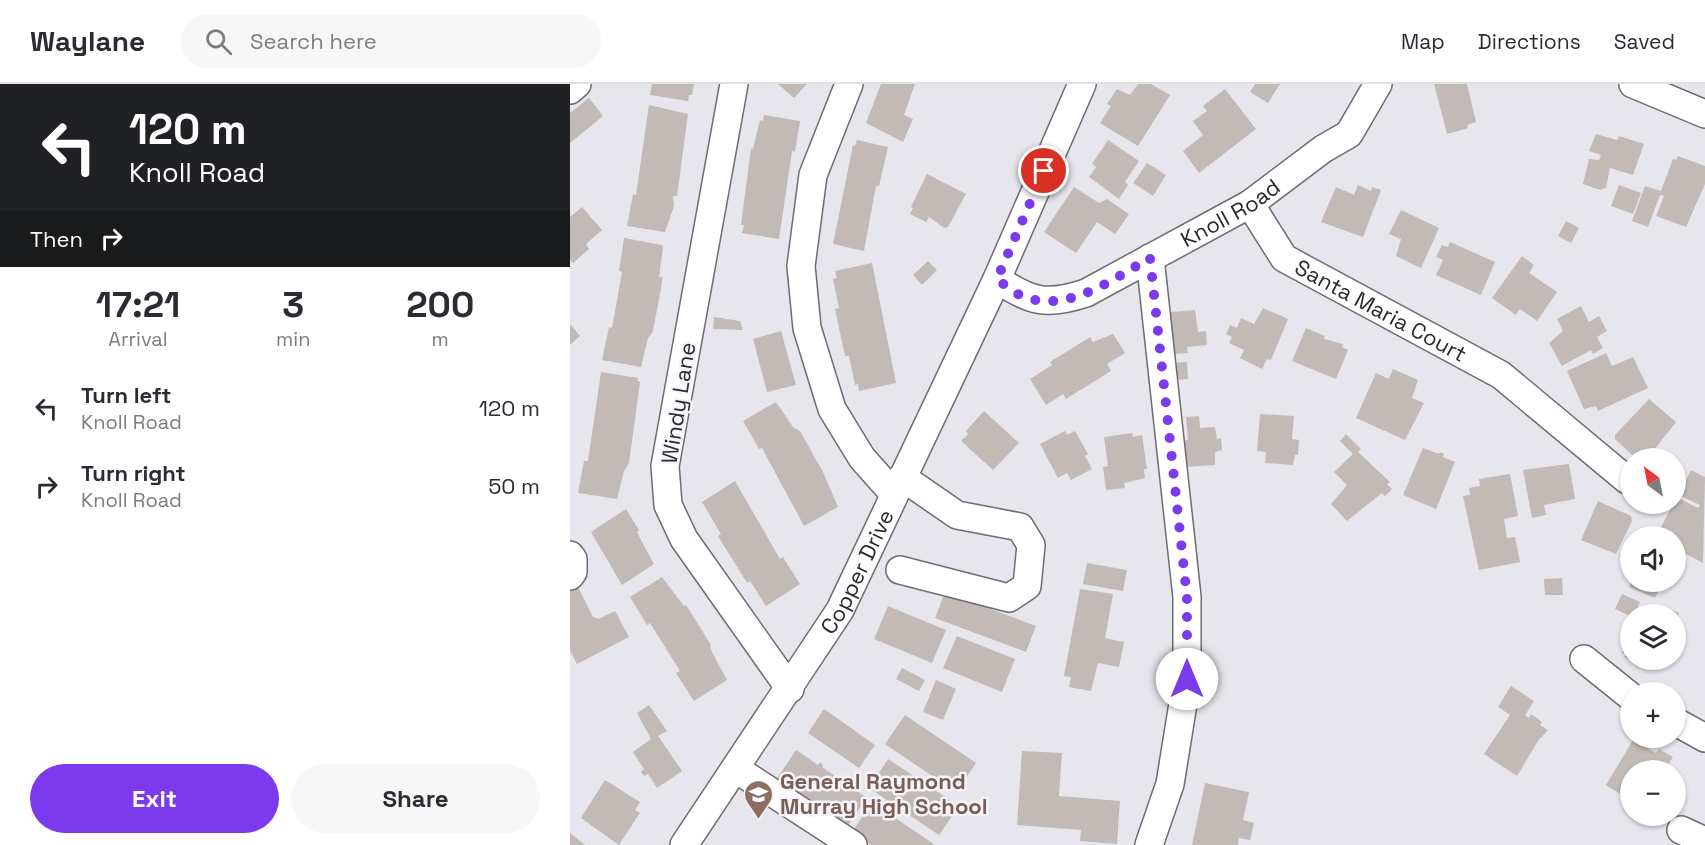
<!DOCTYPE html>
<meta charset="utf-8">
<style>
body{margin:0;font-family:"Space Grotesk",sans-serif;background:#f7f7f7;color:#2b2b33;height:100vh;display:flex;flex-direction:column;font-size:22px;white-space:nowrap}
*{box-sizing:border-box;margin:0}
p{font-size:20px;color:#7c7c81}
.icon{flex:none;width:33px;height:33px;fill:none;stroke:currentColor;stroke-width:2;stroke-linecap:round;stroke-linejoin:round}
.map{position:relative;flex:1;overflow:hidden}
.details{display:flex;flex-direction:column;background:#fff;width:570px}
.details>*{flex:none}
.guide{background:#202124;color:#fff;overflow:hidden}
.needle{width:39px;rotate:328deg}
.tools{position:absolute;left:1050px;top:364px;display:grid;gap:12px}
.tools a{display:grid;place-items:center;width:66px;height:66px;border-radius:50%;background:#fff;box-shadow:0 2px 4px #0004;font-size:30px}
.pin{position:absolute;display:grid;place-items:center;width:51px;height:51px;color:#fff;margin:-26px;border:3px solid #fff;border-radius:50%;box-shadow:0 2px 6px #0007}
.me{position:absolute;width:66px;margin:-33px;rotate:0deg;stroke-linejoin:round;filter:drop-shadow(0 0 4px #0008)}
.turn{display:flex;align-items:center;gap:21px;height:126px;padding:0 30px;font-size:27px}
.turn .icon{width:78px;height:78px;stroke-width:2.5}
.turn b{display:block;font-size:42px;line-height:51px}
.then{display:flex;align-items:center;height:57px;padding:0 30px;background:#0003;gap:12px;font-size:22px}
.eta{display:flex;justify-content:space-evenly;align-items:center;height:102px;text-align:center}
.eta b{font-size:36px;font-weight:800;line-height:42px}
.cta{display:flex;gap:12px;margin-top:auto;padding:12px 30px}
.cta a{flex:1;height:69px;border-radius:36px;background:#7c3aed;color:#fff;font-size:24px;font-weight:800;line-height:69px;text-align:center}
.cta a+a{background:#f7f7f7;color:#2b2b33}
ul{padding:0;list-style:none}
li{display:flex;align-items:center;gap:18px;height:78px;padding:0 30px}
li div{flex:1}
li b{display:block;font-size:22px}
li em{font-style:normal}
header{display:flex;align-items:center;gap:36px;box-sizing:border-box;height:84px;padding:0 30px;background:#fff;border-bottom:2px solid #e1e1e2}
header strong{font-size:28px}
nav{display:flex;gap:33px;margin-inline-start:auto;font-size:21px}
.search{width:420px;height:54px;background:#f7f7f7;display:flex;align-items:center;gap:15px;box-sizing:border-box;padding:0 21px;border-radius:33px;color:#7c7c81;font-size:22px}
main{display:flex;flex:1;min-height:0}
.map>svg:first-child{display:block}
</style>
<header>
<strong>Waylane</strong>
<div class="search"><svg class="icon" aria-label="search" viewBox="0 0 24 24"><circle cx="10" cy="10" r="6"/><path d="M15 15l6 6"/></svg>Search here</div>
<nav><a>Map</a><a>Directions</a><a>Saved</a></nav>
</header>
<main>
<section class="details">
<div class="guide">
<div class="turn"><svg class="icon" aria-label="left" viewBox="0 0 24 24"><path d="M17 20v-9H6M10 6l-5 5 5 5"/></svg><div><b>120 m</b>Knoll Road</div></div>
<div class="then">Then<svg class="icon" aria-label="right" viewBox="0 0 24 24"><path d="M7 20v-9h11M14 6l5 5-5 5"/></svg></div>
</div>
<div class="eta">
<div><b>17:21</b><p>Arrival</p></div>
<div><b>3</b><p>min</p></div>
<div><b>200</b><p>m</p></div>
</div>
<ul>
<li><svg class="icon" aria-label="left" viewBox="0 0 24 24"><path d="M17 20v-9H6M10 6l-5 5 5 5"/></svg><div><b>Turn left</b><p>Knoll Road</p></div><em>120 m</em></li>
<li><svg class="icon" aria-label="right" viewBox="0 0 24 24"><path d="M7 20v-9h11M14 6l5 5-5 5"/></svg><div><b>Turn right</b><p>Knoll Road</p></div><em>50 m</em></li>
</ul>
<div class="cta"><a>Exit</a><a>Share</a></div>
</section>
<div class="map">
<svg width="1135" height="761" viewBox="0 0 1135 761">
<rect width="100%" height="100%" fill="#e8e6ed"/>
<g fill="#c1bab6">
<path d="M82,0h42l-2,11h-3l-1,6 -38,-6z"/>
<path d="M208,0h29l-13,14z"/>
<path d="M311,0h34l-11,31 9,4 -10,23 -37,-19z"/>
<path d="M568,0h13l19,11 -32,51 -38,-23 11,-17 -4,-2 10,-15 13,6z"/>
<path d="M685,0h25l-12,19 -18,-11z"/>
<path d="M864,0h33l9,38 -9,3 1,3 -21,6z"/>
<path d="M655,5l31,40 -57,44 -16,-22 20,-16 -10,-14 14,-10 -4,-5z"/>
<path d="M19,14l14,18 -33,27v-30z"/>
<path d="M79,21l39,9 -11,82h-4l1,10 -9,26 -38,-6 6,-32 3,1z"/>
<path d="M194,31l36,6 -5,31 -3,-1 -13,88 -37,-6 2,-8h-3l10,-77 2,1 7,-29 3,1z"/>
<path d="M1026,50l21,6 2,-4 25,8 -11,31 -23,-7 -4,20 -6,2 -17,-6 6,-25 10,1 2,-5 -12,-4z"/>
<path d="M287,56l31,7 -9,39h-3l-12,65 -31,-7 20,-99 2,1z"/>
<path d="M538,56l31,21 -14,21 3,3 -9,14 -30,-22 7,-10 -4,-3z"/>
<path d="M1108,72l27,10v18l-19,43 -30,-11 8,-20 -4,-1 -12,32 -16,-6 13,-35 16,5 12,-32 3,1z"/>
<path d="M577,79l19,12 -13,21 -20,-13z"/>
<path d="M357,90l39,20 -18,33 -4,1 -15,-11 -3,5 -16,-8 3,-6 -2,-1z"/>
<path d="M788,101l13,6 1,-4 9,3 -18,47 -42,-15 15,-35 18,8z"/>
<path d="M1049,101l22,8 -8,21 -22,-8z"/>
<path d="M504,103l25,16 8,-4 22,15 -14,20 -18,-12 -21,31 -32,-21z"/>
<path d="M12,123l20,23 -16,14 3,5 -16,14 -3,-3v-43z"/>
<path d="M831,126l38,18 -18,40 -25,-12 5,-17 -12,-5z"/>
<path d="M996,137l13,7 -8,15 -13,-7z"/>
<path d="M54,154l38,7 1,3 -4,29h3v6l-9,48 -5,7 -7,29 -39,-7 7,-33 3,1 10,-56 -3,-1z"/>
<path d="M880,158l45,20 -14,33 -45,-20 7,-15 -7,-3 6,-12 6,2z"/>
<path d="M952,172l12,9 -5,8 28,19 -20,29 -17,-12 -4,6 -24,-17z"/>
<path d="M358,177l9,9 -15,15 -9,-10z"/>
<path d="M302,179l24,120 -37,8 -1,-7 -3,1 -6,-29h-4l-10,-47 4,-1 -6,-29 4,-1 -2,-7z"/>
<path d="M1011,222l8,16 10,-6 8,15 -10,6 6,11 -10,6 -2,-4 -29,16 -13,-23 14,-12 -6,-12z"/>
<path d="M693,224l25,11 -17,41 -4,-1 -5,10 -22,-11 4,-8 -15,-7 3,-6 -6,-3 4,-9 7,3 4,-10 13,6z"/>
<path d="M625,226l3,22 8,-1 1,14 -20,2 1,6 -13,1 -5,-42z"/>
<path d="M144,233l26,4 3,9 -30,-1z"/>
<path d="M0,240l10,12 -10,9z"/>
<path d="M736,244l19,8 -1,3 19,5 -1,3 6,3 -12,29 -44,-18z"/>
<path d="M211,247l15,54 -29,7 -14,-53z"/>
<path d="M543,250l12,19 -18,11 4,7 -45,28 -3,-5 -17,11 -16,-26 22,-14 -2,-3 40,-25 3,5z"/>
<path d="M1036,269l6,13 21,-9 15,31 -50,23 -2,-5 -12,3 -17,-38z"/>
<path d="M617,278l1,17 -12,1 -1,-17z"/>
<path d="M823,285l25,11 -6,18 12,5 -19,37 -49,-22 20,-45 13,6z"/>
<path d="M31,288l37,6 -1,3 3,1 -11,81 -5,8 -7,28 -39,-6 6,-32h4z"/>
<path d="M1079,315l27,23 -29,37h-11l-21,-20v-4z"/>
<path d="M206,318l17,25 7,4 23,41 15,35 -34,19 -42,-78 -3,1 -16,-28z"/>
<path d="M414,327l35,32 -26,27 -32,-29 7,-7 -2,-3z"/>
<path d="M690,330l34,2 -2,23 7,1 -1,15h-3l-2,10 -28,-2 1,-11 -9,-1z"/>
<path d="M629,332l1,12 15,-1 2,12 4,-1 1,12 -7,2v13l-31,2 -2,-26 6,-1 -2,-23z"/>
<path d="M495,347l2,4 8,-4 13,23 -3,2 7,13 -21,11 -4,-7 -9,5 -18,-34z"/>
<path d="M562,349l1,4 9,-2 5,34h-3l1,9 -21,5 1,5 -19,2 -3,-23 5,-1 -4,-29z"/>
<path d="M776,350l15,15 -3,3 32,30 -3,2 5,5 -7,7 -3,-3 -35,28 -16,-17 16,-19 -13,-13 19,-18 -13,-13z"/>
<path d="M853,364l16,6 1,-2 4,2 -1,3 12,5 -19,47 -33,-14z"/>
<path d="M999,380l6,35 -31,6 2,10 -14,3 -9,-48z"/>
<path d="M1121,386l14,7 -2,86 -27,-14v-12l-19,-2 16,-31h3v-7l22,11 2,-3 -21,-10z"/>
<path d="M940,390l8,42 -14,3 3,19 8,-1 5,25 -41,8 -16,-74 7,-1 -1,-7 11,-2 -1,-7z"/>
<path d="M165,397l45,78 3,-2 17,27 -34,22 -16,-25 -3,2 -29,-47 3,-2 -19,-32z"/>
<path d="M1028,417l33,15 1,5 -16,33 -35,-14z"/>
<path d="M56,425l13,21 -2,2 4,8 13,24 -32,21 -31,-53z"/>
<path d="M517,479l40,7 -4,21 -40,-7z"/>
<path d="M92,493l18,24 4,5 2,-1 25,40 -1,1 3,8 14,26 -33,21 -18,-28 4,-2 -30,-48 -3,2 -17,-28z"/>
<path d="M992,494l1,17h-18l-1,-16z"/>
<path d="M1061,498h32l-8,16 -26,-11z"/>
<path d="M6,499l17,34 6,2 16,-8 14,26 -52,27 -7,-14v-64z"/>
<path d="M510,505l33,5 -8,44 19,4 -5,25 -21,-4 -7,28 -22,-4 2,-10 -7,-1z"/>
<path d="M375,508l91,34 -10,26 -91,-34z"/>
<path d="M1052,510l18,8 -6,13 -4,1 -15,-7z"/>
<path d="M318,522l58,24 -14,33 -58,-24z"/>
<path d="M1096,523l13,6 -3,8v-6h-14z"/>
<path d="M387,552l58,23 -13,33 -59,-24z"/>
<path d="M1060,560v16h29l-5,11 -30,-14 2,-3 -4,-1 3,-6 3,1z"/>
<path d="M332,584l23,12 -6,11 -23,-12z"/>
<path d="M366,596l20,9 -13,31 -20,-8z"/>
<path d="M941,602l23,15 -9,14 4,3 2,-4 11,8 -2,3 8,5 -10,11 -21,35 -33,-22 26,-39 -12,-8z"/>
<path d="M79,621l18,26 -9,5 24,35 -25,17 -9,-14 -4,2 -3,-4 3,-3 -11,-17 18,-13 -14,-26z"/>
<path d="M254,625l51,36 -16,23 -51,-35z"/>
<path d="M335,631l71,48 -20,29 -71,-48z"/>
<path d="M1063,656l23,13 3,-4 14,8 -9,14h-34v21l-5,-3 -3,6 -16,-10z"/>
<path d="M226,666l22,15 2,-3 3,3 -1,2 45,31 -21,30 -70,-48z"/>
<path d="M452,667l40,2 -3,43 61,5 -3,43 -37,-3 1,-11 -64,-5z"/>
<path d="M318,675l71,47 -20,29 -70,-47z"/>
<path d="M35,696l35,22 -5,8 5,3 -21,32 -38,-27z"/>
<path d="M635,699l44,9 -6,28 11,3 -4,17 -11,-2 -1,7h-46z"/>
<path d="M302,718l63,43h-64l-19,-13z"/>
<path d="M0,749l15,12h-15z"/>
</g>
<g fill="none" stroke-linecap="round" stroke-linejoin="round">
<defs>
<g id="minor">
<path d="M164,0l-69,382 3,39 16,34 106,150"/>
<path d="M279,0l-36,91 -12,91 6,62 25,81 30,49 32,36"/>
<path d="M1063,0l72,30"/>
<path d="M0,6l7,-6"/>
<path id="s1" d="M680,120l34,54 217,117 126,105"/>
<path id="s2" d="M427,195c33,23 50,27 89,14l164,-89 73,-55 26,-15 29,-50"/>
<path d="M0,471l3,4v13l-3,4"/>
<path d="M330,486l109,28 18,-12 4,-41 -11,-18 -63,-12 -55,-38"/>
<path d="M1014,575l46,37"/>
<path d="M1106,638l29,16"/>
<path d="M166,685l117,76"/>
<path d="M1111,746l24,11"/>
<path id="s3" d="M114,761l156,-235 157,-331 85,-195"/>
<path d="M579,761l21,-61 17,-105v-82l-37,-339"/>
</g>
</defs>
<use href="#minor" stroke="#6e6c72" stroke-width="30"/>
<use href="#minor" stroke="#fff" stroke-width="27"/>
</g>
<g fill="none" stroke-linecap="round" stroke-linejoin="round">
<path stroke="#7c3aed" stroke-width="10" stroke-dasharray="0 18" d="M474,87l-47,108c7,5 15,13 23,16 45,21 93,-16 130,-37l37,339v82"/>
</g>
<defs>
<symbol id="school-pin" viewBox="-11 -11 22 30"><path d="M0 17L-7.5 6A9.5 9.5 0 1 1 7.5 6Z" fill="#8d6e63" stroke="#f6f3fa"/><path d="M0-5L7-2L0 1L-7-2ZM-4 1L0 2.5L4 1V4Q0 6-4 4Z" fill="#fff"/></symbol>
</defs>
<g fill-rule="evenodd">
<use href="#school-pin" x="172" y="694" width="33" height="45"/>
</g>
<g text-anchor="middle" stroke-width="5" stroke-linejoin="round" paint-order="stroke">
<g font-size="22" fill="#2a292b" stroke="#f6f3fa">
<text dy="8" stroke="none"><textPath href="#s2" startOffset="260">Knoll Road</textPath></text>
<text dy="8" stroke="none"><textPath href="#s1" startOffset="174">Santa Maria Court</textPath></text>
<text transform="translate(108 319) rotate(-81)" y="8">Windy Lane</text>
<text dy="8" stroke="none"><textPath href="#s3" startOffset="324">Copper Drive</textPath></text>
</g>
<g font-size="22" font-weight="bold" fill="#785e54" stroke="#f6f3fa" text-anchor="start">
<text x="210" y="705">General Raymond<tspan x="210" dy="25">Murray High School</tspan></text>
</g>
</g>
</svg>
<div class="tools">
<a><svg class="needle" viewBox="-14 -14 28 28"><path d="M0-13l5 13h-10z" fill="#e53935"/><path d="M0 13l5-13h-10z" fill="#7c7c81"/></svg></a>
<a><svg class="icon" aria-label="sound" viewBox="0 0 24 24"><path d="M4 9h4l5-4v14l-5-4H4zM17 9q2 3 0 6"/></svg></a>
<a><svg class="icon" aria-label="layers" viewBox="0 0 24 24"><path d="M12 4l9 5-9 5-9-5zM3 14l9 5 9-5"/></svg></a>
<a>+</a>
<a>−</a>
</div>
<div class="pin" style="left:474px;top:87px;background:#d93025"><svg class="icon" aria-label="arrive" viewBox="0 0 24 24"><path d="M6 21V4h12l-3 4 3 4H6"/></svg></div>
<svg class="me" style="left:617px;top:595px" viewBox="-20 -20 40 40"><circle r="19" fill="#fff"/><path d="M0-13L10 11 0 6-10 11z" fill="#7c3aed"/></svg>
</div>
</main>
